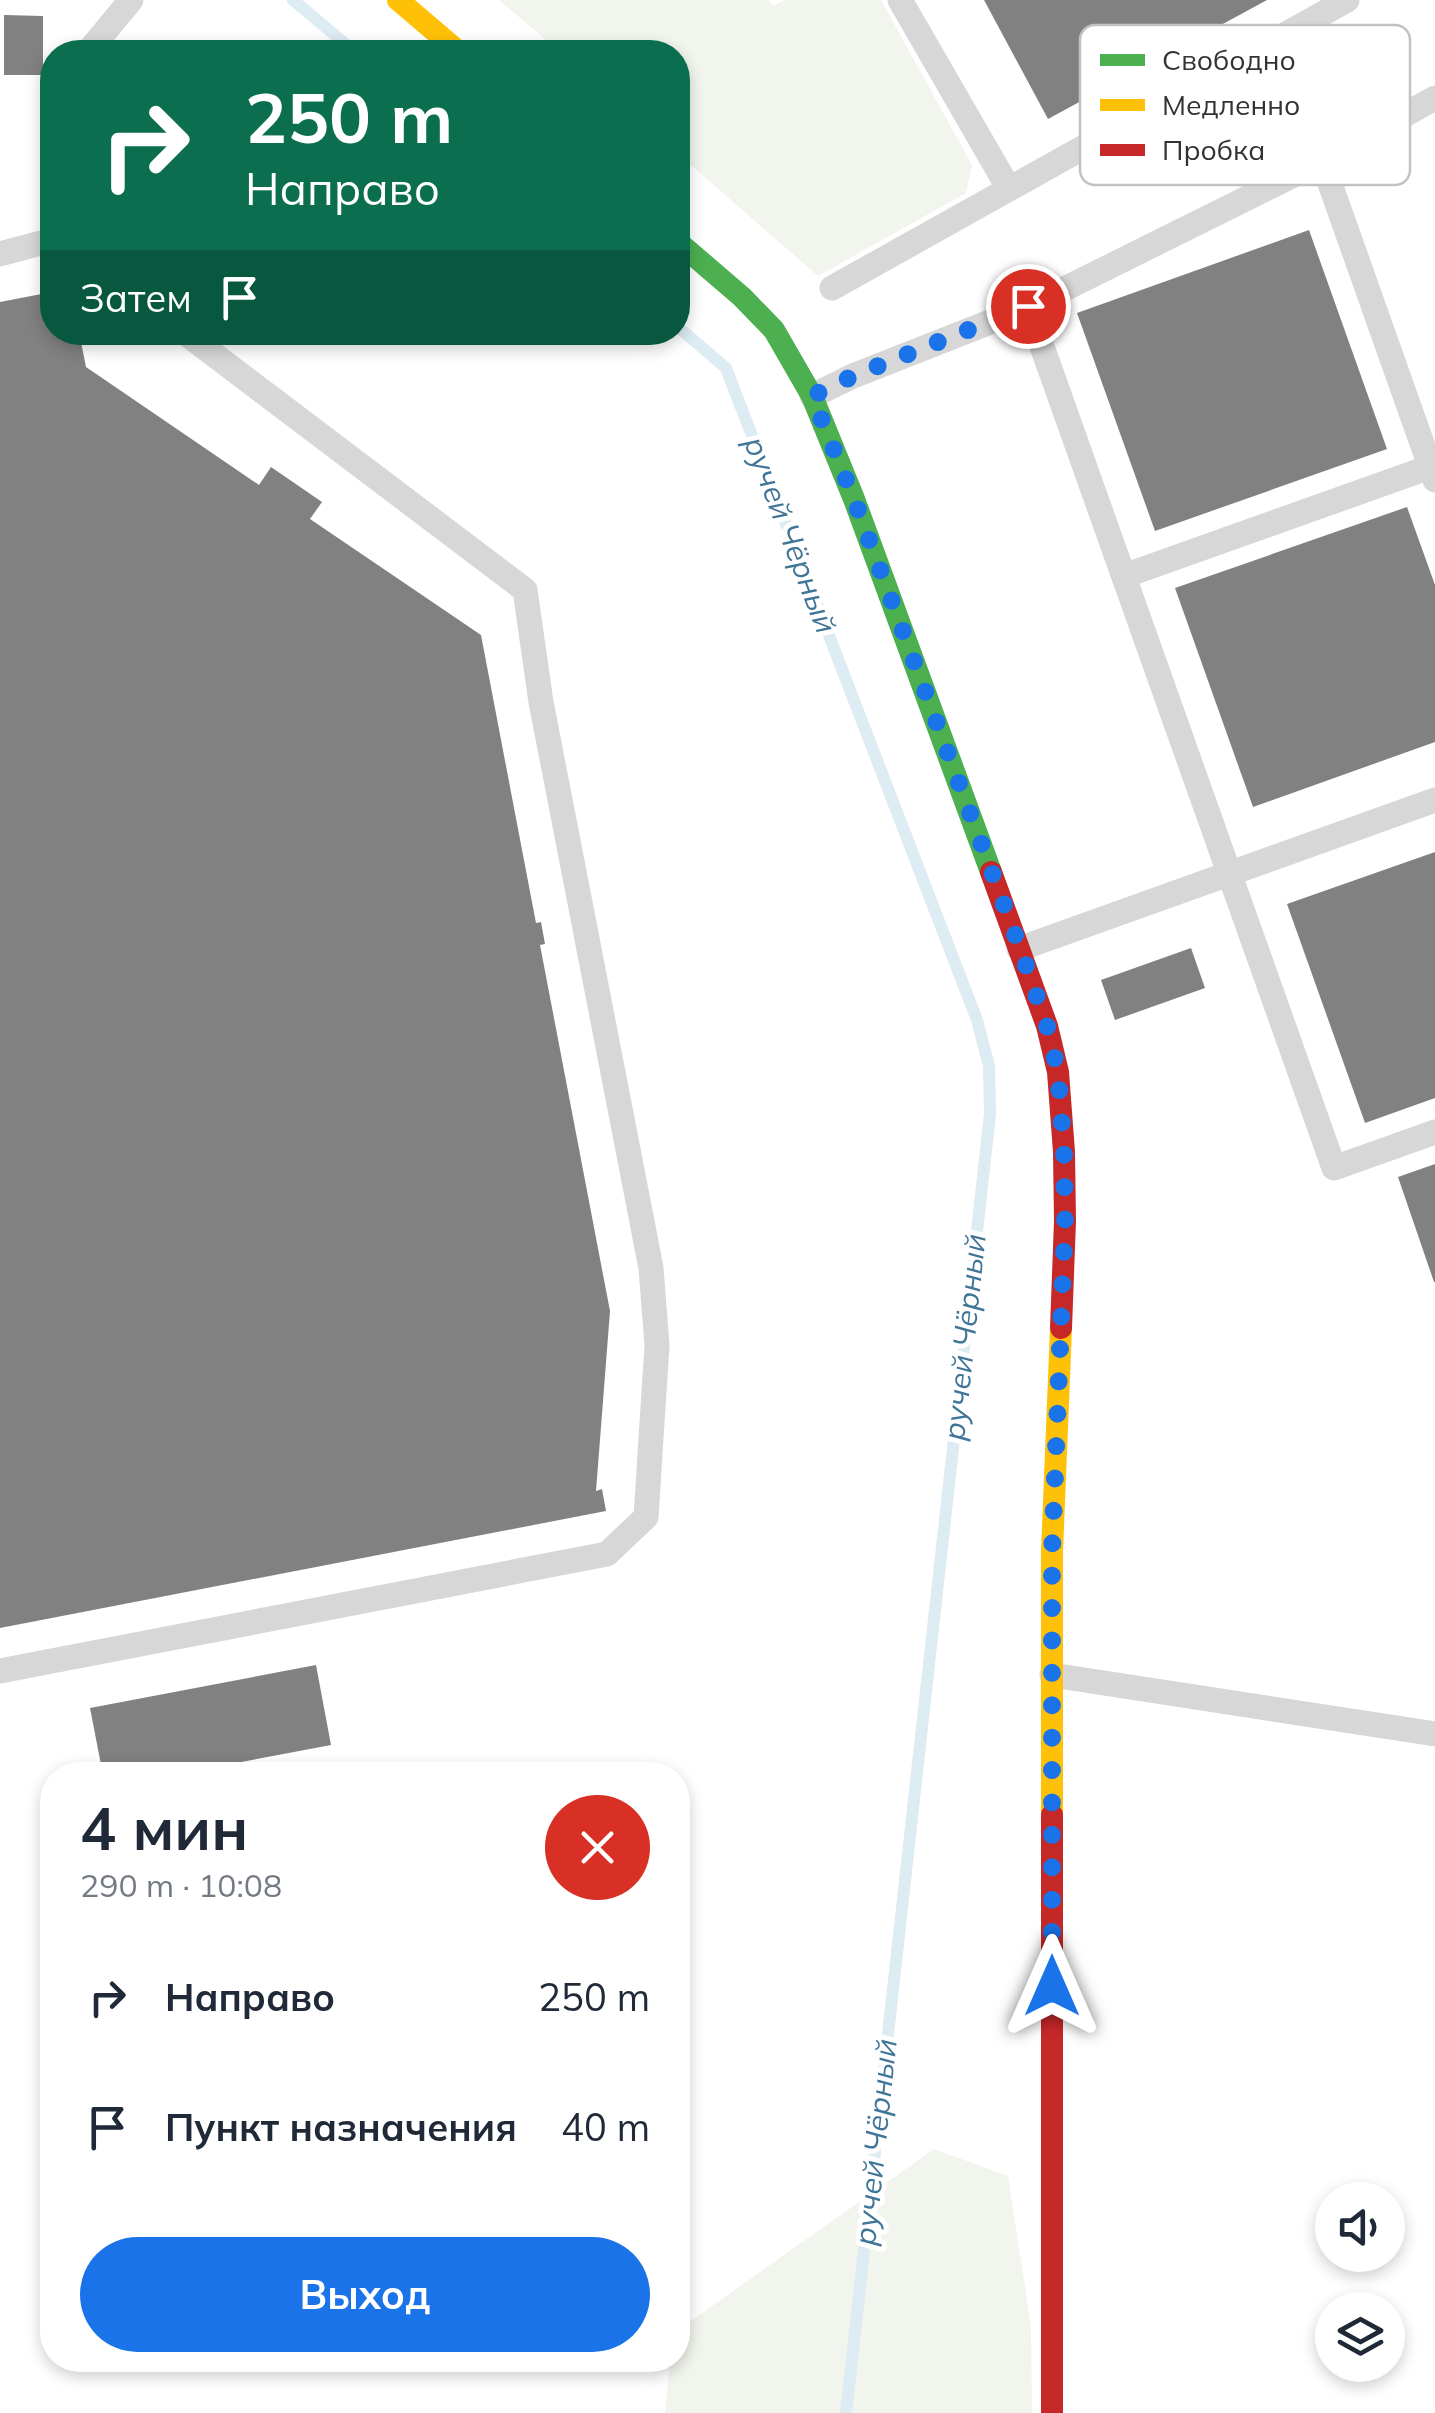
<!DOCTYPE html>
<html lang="ru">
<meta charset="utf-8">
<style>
body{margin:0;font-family:Mulish,sans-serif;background:#f6f6f7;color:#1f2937;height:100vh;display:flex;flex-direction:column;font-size:38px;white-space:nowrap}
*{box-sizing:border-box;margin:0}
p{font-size:32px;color:#747a83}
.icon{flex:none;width:55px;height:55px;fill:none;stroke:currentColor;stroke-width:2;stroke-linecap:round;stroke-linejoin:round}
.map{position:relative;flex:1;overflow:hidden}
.sheet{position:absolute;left:40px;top:1762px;width:650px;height:610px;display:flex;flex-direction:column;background:#fff;border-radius:40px;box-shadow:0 5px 15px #0003}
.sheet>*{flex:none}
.banner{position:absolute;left:40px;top:40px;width:650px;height:305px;border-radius:40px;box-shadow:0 5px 15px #0003;background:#0b6e4f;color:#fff;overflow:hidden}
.fabs{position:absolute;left:1315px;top:2182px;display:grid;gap:20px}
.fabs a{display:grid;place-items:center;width:90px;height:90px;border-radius:50%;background:#fff;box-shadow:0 5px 15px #0003;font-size:50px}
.pin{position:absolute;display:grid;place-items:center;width:85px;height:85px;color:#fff;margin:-42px;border:5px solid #fff;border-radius:50%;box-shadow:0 2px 10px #0007}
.me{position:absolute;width:110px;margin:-55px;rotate:0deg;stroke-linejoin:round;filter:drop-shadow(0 0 8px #0008)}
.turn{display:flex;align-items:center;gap:35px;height:210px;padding:0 40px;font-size:45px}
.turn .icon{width:130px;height:130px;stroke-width:2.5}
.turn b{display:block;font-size:70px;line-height:85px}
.then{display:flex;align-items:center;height:95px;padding:0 40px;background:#0003;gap:20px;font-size:38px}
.round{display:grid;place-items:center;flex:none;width:105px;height:105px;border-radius:52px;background:#f6f6f7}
.summary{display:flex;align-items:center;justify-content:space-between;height:170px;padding:0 40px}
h1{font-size:60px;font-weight:700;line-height:75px}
.button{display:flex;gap:20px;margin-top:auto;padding:20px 40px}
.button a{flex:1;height:115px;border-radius:60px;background:#1a73e8;color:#fff;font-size:40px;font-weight:700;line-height:115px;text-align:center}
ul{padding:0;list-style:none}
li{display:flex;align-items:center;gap:30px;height:130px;padding:0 40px}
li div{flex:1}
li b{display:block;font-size:38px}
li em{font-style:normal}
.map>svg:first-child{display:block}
</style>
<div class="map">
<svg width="1435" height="2413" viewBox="0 0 1435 2413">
<rect width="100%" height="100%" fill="#fff"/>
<g fill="#f1f5ed">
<path d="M499,0h270l4,6 11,-6h97l91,165 -6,28 -148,83 -140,-122v-102h-118z"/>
<path d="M934,2149l74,27 23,150 1,87h-367l5,-53h8v-30z"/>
</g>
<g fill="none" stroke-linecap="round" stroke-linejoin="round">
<g stroke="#ddebf3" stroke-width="12">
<path d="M293,0l62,52"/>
<path d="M678,327l48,41 251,652 12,46 1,48 -144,1299"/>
</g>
</g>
<g fill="#818181">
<path d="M984,0h283l-219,119z"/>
<path d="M4,15l39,1v59h-39z"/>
<path d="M1309,230l78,219 -232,82 -78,-218z"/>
<path d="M52,292v40h27l7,35 173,118 12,-18 51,35 -12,17 171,116 55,288 5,-1 4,22 -5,1 70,366 -14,180 6,-2 4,22 -606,117v-1326z"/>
<path d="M1407,507l28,78v157l-182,65 -78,-219z"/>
<path d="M1435,852v246l-70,25 -78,-219z"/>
<path d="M1191,948l14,40 -90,32 -14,-40z"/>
<path d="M1435,1164v118h-1l-36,-105z"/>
<path d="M316,1665l15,80 -158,30h-70l-13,-67z"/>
</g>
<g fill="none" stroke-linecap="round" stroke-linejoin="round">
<g stroke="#d7d7d7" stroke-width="25">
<path d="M900,0l109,189"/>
<path d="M88,52l43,-52"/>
<path d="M1322,161l113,319"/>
<path d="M0,254l52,-14"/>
<path d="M832,288l515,-288"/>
<path d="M1028,307l306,861 101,-36"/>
<path d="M812,396l41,-20 175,-69 294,-146 113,-63"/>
<path d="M1124,576l306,-109"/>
<path d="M1019,949l416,-149"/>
<path d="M0,1671l607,-117 39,-37 11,-172 -6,-77 -110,-566 -16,-112 -341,-258"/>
<path d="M1052,1675l383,59"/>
</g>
<path stroke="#4caf50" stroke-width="22" d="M678,242l64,55 32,33 38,66 42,103 137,373"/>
<g stroke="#ffc107" stroke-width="22">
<path d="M398,0l61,52"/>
<path d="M1052,1815v-263l9,-224"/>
</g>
<g stroke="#c62828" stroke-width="22">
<path d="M991,872l56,154 11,46 6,80 1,69 -4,107"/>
<path d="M1052,1815v598"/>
</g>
</g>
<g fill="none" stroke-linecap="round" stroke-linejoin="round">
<path stroke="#1a73e8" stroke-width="18" stroke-dasharray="0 32.4" d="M1028,306l-175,70 -41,20 42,103 166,449 27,78 11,46 6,80 1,69 -13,331v434"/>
</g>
<g text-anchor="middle" stroke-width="10" stroke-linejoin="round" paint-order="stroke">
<g font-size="30" font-style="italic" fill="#3f7597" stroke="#fff">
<text transform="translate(790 535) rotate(69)" y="10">ручей Чёрный</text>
<text transform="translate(965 1337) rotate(-84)" y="10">ручей Чёрный</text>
<text transform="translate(876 2142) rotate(-84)" y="10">ручей Чёрный</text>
</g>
</g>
<rect x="1080" y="25" width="330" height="160" rx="15" fill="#fff" stroke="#c2c2c2" stroke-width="2.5"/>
<rect x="1100" y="54" width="45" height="12" fill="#4caf50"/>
<rect x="1100" y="99" width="45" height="12" fill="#ffc107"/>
<rect x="1100" y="144" width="45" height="12" fill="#c62828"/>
<g font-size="28" fill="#333">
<text x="1162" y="70">Свободно</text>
<text x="1162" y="115">Медленно</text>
<text x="1162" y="160">Пробка</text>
</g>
</svg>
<div class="fabs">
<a><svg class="icon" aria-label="sound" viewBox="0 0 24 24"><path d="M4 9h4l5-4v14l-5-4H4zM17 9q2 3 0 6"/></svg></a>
<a><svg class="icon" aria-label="layers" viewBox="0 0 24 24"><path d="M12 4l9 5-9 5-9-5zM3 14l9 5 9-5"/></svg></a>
</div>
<div class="pin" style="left:1028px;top:306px;background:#d93025"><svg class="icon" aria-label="arrive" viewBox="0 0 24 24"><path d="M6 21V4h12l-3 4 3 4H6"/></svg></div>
<svg class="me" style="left:1052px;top:1986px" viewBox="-20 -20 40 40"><path d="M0-17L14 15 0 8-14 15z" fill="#1a73e8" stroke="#fff" stroke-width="4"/></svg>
<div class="banner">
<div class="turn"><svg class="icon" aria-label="right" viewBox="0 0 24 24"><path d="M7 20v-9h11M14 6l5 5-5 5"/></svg><div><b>250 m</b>Направо</div></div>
<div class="then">Затем<svg class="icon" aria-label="arrive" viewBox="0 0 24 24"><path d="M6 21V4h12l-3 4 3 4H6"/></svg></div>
</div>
<section class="sheet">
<div class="summary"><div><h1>4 мин</h1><p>290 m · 10:08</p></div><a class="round" style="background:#d93025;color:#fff"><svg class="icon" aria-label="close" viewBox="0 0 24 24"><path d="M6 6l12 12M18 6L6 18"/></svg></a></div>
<ul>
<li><svg class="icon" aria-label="right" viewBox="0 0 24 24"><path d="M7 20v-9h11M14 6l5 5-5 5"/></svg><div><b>Направо</b></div><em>250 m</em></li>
<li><svg class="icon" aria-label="arrive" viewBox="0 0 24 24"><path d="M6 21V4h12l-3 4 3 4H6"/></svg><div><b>Пункт назначения</b></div><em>40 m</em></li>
</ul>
<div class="button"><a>Выход</a></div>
</section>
</div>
